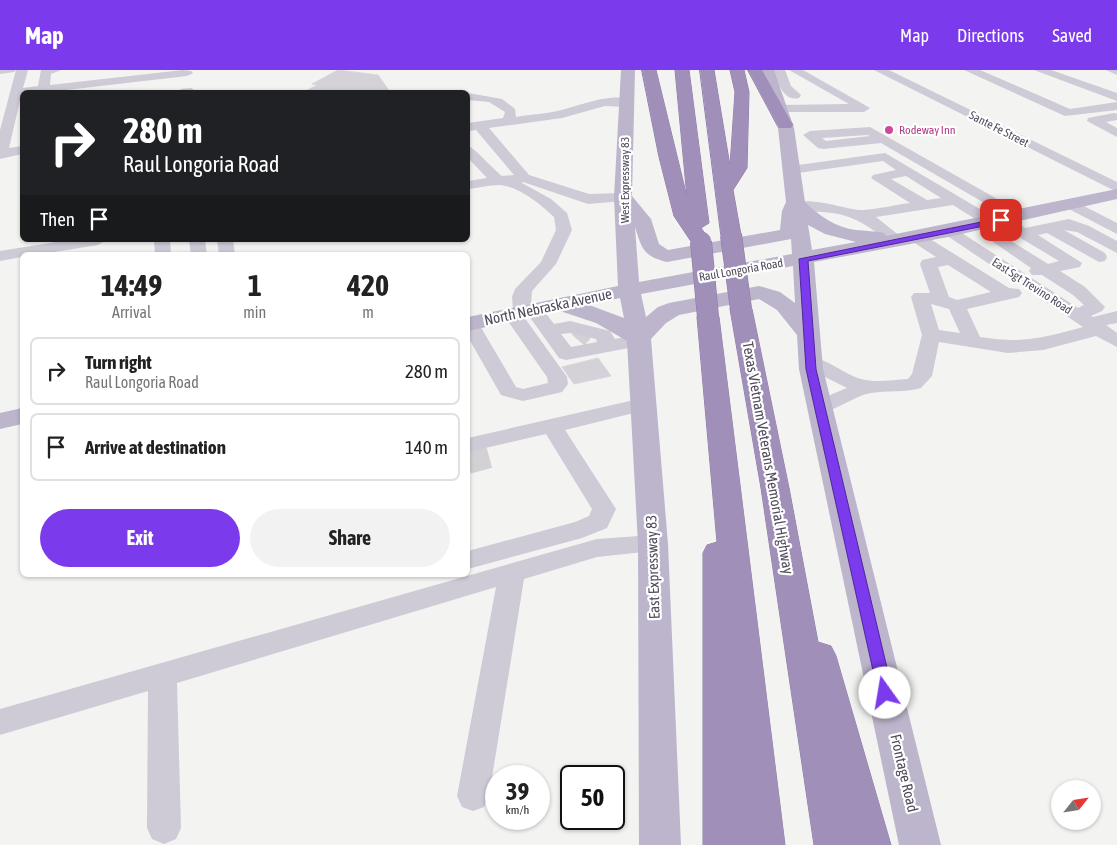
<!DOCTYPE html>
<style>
body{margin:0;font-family:"Asap Condensed",sans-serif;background:#f2f2f2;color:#222;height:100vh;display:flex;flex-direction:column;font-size:19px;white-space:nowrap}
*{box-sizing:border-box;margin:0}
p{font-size:16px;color:#767676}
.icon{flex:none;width:28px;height:28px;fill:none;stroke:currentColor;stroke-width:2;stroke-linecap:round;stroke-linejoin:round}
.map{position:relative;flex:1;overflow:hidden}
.details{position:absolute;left:20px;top:182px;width:450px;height:325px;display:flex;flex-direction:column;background:#fff;border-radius:8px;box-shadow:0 1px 4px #0004}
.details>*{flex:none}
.guide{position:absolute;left:20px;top:20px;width:450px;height:152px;border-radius:8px;box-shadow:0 1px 4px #0004;background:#202124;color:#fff;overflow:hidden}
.needle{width:32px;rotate:60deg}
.fabs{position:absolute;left:1051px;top:710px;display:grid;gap:10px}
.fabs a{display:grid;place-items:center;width:50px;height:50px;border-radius:50%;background:#fff;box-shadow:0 1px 4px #0004;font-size:25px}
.speed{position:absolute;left:485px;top:695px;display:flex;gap:10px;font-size:25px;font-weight:700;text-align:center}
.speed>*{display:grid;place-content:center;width:65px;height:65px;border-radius:50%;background:#fff;box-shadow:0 1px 4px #0004;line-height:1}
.speed small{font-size:12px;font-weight:400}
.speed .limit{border:2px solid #111;border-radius:8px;background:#fff;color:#111}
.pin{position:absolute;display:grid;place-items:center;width:42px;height:42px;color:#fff;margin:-21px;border-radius:10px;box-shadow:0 2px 8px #0006}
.me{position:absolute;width:55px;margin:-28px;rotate:347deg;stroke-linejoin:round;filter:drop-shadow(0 0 4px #0008)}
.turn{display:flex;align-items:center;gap:18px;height:105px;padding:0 20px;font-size:22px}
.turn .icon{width:65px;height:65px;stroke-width:2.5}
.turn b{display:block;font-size:35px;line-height:42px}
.then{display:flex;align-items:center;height:48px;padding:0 20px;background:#0003;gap:10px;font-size:19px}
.eta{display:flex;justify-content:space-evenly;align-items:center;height:85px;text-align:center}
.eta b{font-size:30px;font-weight:700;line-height:35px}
.button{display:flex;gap:10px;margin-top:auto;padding:10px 20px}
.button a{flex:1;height:58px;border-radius:30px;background:#7c3aed;color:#fff;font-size:20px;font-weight:700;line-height:58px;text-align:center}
.button a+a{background:#f2f2f2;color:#222}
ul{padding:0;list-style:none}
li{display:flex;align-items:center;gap:15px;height:68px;margin:0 10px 8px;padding:0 10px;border:2px solid #e0e0e0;border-radius:8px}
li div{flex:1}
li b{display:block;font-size:19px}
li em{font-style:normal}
header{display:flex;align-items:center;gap:30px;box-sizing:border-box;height:70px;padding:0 25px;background:#7c3aed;color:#fff}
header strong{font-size:24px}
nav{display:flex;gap:28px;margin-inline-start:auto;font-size:18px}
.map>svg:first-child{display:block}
</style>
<header>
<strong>Map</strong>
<nav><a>Map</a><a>Directions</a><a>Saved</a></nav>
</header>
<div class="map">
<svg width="1117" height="775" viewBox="0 0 1117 775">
<rect width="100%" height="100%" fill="#f3f3f1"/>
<g fill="#d5d1d8" stroke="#d9d6dc">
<path d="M338,0l40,5 12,17h-86l13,-7 -5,-1z"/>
<path d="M598,288l13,18 -37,8 -12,-17z"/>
</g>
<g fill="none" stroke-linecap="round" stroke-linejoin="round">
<path stroke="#d3d1d3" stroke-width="17" stroke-dasharray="17 9" stroke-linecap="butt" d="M578,270l6,-7"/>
<path stroke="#d3d1d3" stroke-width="22" stroke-dasharray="22 11" stroke-linecap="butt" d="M468,393l29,-8"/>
<defs>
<g id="highway">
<path d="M642,0h14l31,127 -12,-127h14l20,153 -8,5 10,14 -3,4h-14l-20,-30 -15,-59z"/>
<path d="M700,0h14l16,96 5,-74 -5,-22h14l5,22 -2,76 -14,22 8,45 -3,4h-14l-3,-4z"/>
<path d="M748,0h14l31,55 -2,3h-12z"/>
<path d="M741,232l8,2 3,5 37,179 29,154 13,4 5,10 55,189h-77l-53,-357 -31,-179 3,-5z"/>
<path d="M708,240l8,2 3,5 66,528h-82v-292l4,-8 10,-3 -20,-225 3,-5z"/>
</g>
</defs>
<use href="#highway" stroke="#8c7ba5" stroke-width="1"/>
<g fill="#cecad6" fill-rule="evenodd">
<path d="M0,0h16l-2,2 -14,2z"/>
<path d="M16,0h12l-5,18 15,-2 3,-16h20l-10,4 -1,11 133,-15 8,1 2,2 -6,3 -138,16h-27l-13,56 13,-2v8l-22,5v-29z"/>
<path d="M773,0h12l6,16 10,9 -2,3c-16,4 -21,-16 -26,-28z"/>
<path d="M789,0h14l67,38 -6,4h-88l-2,-3 6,-4 69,-1z"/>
<path d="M874,0h15l228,112v10z"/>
<path d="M964,0h16l90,39 47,-7v8l-52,6z"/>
<path d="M1034,0h17l66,23v8z"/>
<path d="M1106,0h11v5z"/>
<path d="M191,18l6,4h-18l2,-3z"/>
<path d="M468,23l34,6 13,10 1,8c15,-3 31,-3 46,-7 16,-4 59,-21 71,-7l-6,4 -22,-1 -43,12 -73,10 40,47 60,19 34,-1 7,4 -7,4 -35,3 -65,-22 -1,1 29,16 16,14 5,17 -16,34 -24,27 -1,14 9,1 14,18 16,-3 40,10 5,8 24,-5 7,2 3,4 -3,4 -7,2 -73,14 -7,-2 -30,-42 -5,1 43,60 1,7 -6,8 -39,9 -22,-6 -33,-58v-19l8,1 40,68 7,2 25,-6 -1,-6 -44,-63 3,-4 7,-1 -1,-12 3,-8 26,-27 15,-32 -2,-13c-13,-12 -35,-31 -55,-32 -10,0 -21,3 -31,4v-8l19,-3 -19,-20v-12c6,1 26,24 34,30l12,-1 -38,-45 -8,1v-8l35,-5 2,-6 -16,-10 -21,-2zM570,263l26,6 1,3 -26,5 -10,-13z"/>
<path d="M1114,43l3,1v6l-11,2 11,6v9l-30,-16 1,-3z"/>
<path d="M870,57l152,86 3,3 -8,5 -5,-2 -131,-76 -58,6 -5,-1 -15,-13 7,-4zM867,65l3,1 -44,5 -4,-3z"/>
<path d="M885,83l110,65c11,-5 21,4 30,10l44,-9 20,7 28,15v12l-40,-21 -13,-2 41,23 2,4 -2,4 -6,1 -52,-29 -9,2 44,28 -2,4 -20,4 25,16 20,20 -3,4 -11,5 2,1 24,-6v12l-11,2 11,8v14l-21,-11 -53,14 -35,3 -69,-11 -7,34 -11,12c-17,5 -34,2 -50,5 -19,3 -40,23 -58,19l-4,-5 4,-5 34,-14 -44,-22 -3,-4 3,-4c19,-5 39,16 58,21 15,4 32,1 47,0l4,-5 10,-39 -11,-38 3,-4h16l-10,-29 2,-4 14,-3 -26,-17 -2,-3 2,-3h12l87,54 10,1 3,4 -3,4 -52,12 13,28c42,7 63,1 103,-10l-143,-96 2,-3h12l124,80 6,-3 -11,-10 -31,-20h-10l-3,-4 2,-3 -45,-31 2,-3h12l48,30 11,-3 -62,-37 -6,3 -6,-2 -32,-20 -77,12 24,19 -8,5 -6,-2c-23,-16 -34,-25 -64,-27 -10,-1 -25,3 -31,-5 11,-15 57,4 72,3 16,-1 32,-5 47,-7l-39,-25 2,-3 23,-5 -13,-9 -92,13 -7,-4 7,-4zM906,106l35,22 -14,2 -36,-21zM948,195l43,27 -34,8 -8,-3 -11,-30zM931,234l18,5 11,24 -21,-3z"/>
<path d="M1070,129l47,24v11l-52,-27 -3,-3 3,-3z"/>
<path d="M68,170h38l-8,5 -62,10h-14v2l-22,4v-10z"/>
<path d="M154,170h16l1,15h-16z"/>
<path d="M189,170h16l2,15h-16z"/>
<path d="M217,170h16l2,15h-16z"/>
<path d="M643,328l7,1 3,5 -3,5 -85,21 51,79 -9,19 -25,10 -114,31v-18l107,-29 14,-6 3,-7 -46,-75 -78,18v-14z"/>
<path d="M653,465l9,3 4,6 -4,6 -65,7 -73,22 -35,217 -5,11 -11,4 -11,-4 -5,-11 39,-209 -319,96 4,145 -5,11 -12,5 -12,-5 -5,-11 1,-137 -148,44v-26l597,-170z"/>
</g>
<g fill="#bdb5cc" fill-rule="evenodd">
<path d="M621,0h14l-3,126 19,23 8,25 9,6 112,-20 2,-19 4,-9 -8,-74 -18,-58h14l20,58 11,74c14,14 32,26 51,28 10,1 19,1 28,3l2,3 231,-47v10l-169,38 -134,25 9,107 118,476h-42l-100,-476 -2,-34 -20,-25 -18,-11 -80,16 -13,8 -15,16 17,205 13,301h-42l-1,-301 -11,-203 -31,-18 -36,-12 -92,20v-14l150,-31 -4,-89zM808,155l17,9 31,8 -44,8zM635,157c7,22 8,29 32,35l124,-23 1,15 -153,28zM793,196l2,37 -15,-11 -21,-6 -90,17 -11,4 -12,10 -5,-23zM620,228l4,20 -35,-13z"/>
<path d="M22,338v16l-22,5v-16z"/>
</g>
<use href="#highway" fill="#a08fb9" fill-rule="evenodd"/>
<defs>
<g id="highway-bridge">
<path d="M731,165l10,74"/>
<path d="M701,172l7,75"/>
</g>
</defs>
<use href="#highway-bridge" stroke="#8c7ba5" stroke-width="22" stroke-linecap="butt"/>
<use href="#highway-bridge" stroke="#a08fb9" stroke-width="21"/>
</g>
<path fill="#7c3aed" stroke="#51269a" d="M1001,148l4,2 -1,2 -196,39 8,108 77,324 -2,4 -6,2 -5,-2 -2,-4 -72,-324 -7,-110z"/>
<circle fill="#d1479c" stroke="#fff" stroke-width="2" cx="889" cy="60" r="5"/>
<g text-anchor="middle" stroke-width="4.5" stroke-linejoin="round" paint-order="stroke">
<g font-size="12" fill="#514b5c" stroke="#fff">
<text transform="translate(999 59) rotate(27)" y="4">Sante Fe Street</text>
<text transform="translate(625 110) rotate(-90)" y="4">West Expressway 83</text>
<text transform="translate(741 200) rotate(-10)" y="4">Raul Longoria Road</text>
<text transform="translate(1032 216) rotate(33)" y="4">East Sgt Trevino Road</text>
</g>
<g font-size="12" fill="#b23c85" stroke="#fff" text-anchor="start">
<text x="899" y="64">Rodeway Inn</text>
</g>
<g font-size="15" fill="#514b5c" stroke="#fff">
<text transform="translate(548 237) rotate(-12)" y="5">North Nebraska Avenue</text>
<text transform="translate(768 388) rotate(80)" y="5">Texas Vietnam Veterans Memorial Highway</text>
<text transform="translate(653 497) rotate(-92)" y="5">East Expressway 83</text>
<text transform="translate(904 703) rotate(77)" y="5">Frontage Road</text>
</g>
</g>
</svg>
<div class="fabs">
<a><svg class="needle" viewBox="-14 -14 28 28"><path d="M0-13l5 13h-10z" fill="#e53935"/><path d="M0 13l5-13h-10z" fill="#767676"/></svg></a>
</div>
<div class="speed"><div>39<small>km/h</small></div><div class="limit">50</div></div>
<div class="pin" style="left:1001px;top:150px;background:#d93025"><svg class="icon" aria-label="arrive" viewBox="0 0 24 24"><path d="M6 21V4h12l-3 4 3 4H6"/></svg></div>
<svg class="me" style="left:885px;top:623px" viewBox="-20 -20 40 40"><circle r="19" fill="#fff"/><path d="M0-13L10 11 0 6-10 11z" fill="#7c3aed"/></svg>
<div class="guide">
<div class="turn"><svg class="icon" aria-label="right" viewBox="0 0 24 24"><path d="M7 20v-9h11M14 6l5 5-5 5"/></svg><div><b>280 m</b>Raul Longoria Road</div></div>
<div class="then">Then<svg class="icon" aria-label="arrive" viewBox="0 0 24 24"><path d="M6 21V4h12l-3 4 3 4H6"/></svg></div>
</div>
<section class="details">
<div class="eta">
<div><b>14:49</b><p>Arrival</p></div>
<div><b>1</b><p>min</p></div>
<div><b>420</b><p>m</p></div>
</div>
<ul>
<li><svg class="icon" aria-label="right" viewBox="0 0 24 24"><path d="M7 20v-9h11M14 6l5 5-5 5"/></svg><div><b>Turn right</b><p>Raul Longoria Road</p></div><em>280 m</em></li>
<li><svg class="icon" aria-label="arrive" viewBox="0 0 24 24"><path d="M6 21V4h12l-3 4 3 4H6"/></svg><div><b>Arrive at destination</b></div><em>140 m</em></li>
</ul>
<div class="button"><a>Exit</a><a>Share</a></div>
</section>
</div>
